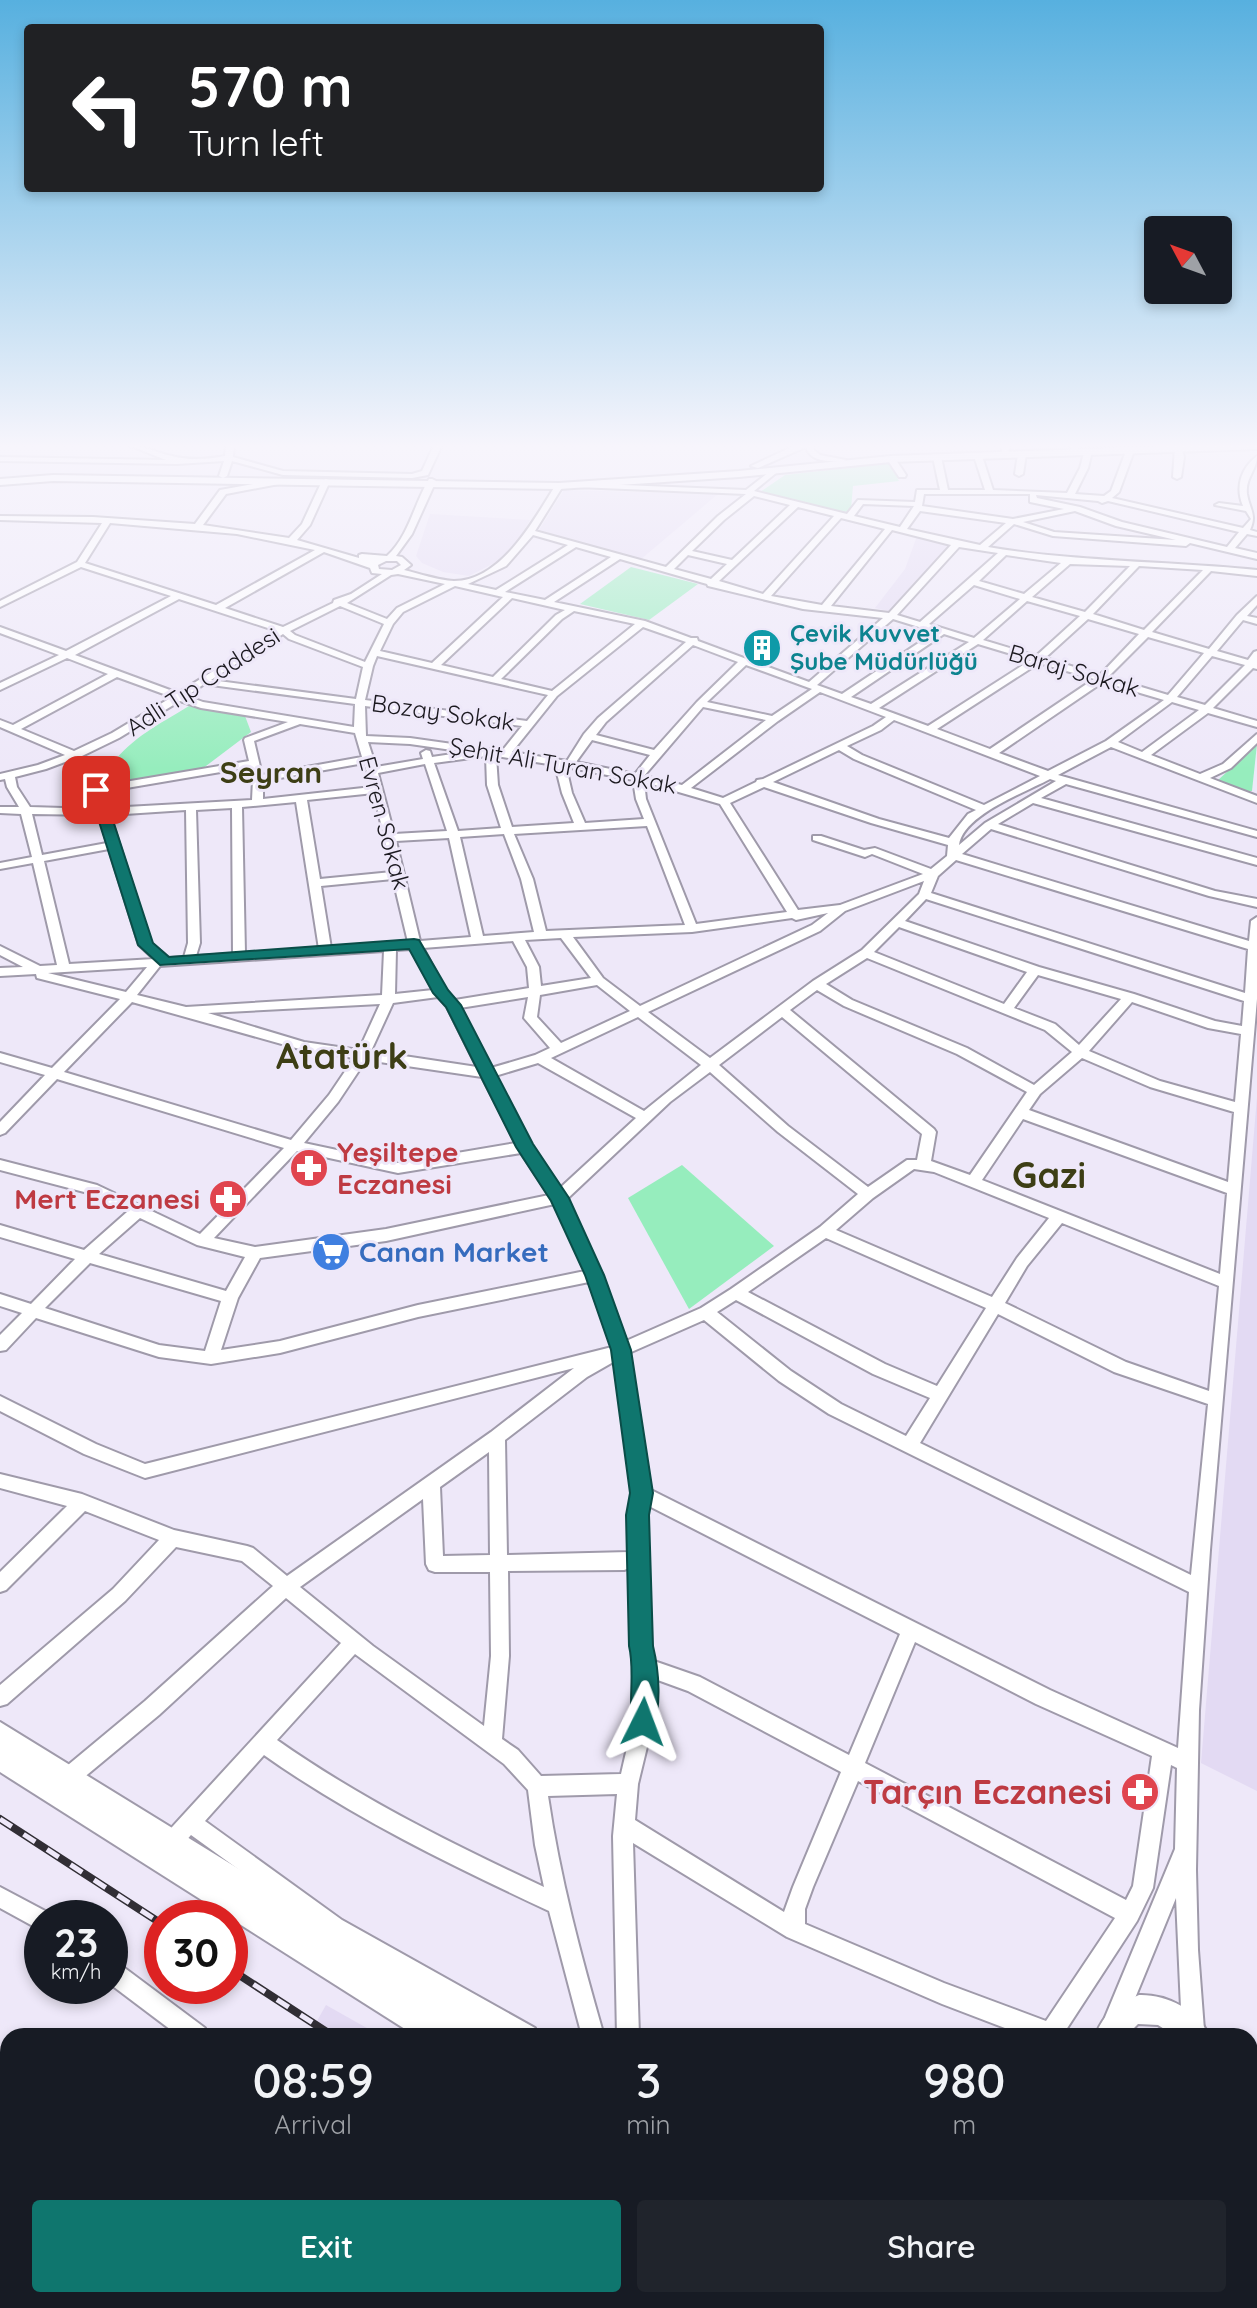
<!DOCTYPE html>
<meta charset="utf-8">
<style>
body{margin:0;font-family:Quicksand,sans-serif;background:#20242c;color:#f1f3f6;height:100vh;display:flex;flex-direction:column;font-size:30px;white-space:nowrap}
*{box-sizing:border-box;margin:0}
p{font-size:26px;color:#9ea1a6}
.icon{flex:none;width:44px;height:44px;fill:none;stroke:currentColor;stroke-width:2;stroke-linecap:round;stroke-linejoin:round}
.map{position:relative;flex:1;overflow:hidden}
.panel{position:absolute;left:0px;top:2028px;width:1258px;height:280px;display:flex;flex-direction:column;background:#171b24;border-radius:24px 24px 0 0;box-shadow:0 4px 12px #0003}
.panel>*{flex:none}
.banner{position:absolute;left:24px;top:24px;width:800px;height:168px;border-radius:8px;box-shadow:0 4px 12px #0003;background:#202124;color:#fff;overflow:hidden}
.needle{width:52px;rotate:311deg}
.tools{position:absolute;left:1144px;top:216px;display:grid;gap:16px}
.tools a{display:grid;place-items:center;width:88px;height:88px;border-radius:8px;background:#171b24;box-shadow:0 4px 12px #0003;font-size:40px}
.speed{position:absolute;left:24px;top:1900px;display:flex;gap:16px;font-size:40px;font-weight:700;text-align:center}
.speed>*{display:grid;place-content:center;width:104px;height:104px;border-radius:50%;background:#171b24;box-shadow:0 4px 12px #0003;line-height:1}
.speed small{font-size:20px;font-weight:400}
.speed .limit{border:12px solid #d22;background:#fff;color:#111}
.pin{position:absolute;display:grid;place-items:center;width:68px;height:68px;color:#fff;margin:-34px;border-radius:16px;box-shadow:0 4px 12px #0006}
.me{position:absolute;width:88px;margin:-44px;rotate:3deg;stroke-linejoin:round;filter:drop-shadow(0 0 6px #0008)}
.turn{display:flex;align-items:center;gap:28px;height:168px;padding:0 32px;font-size:36px}
.turn .icon{width:104px;height:104px;stroke-width:2.5}
.turn b{display:block;font-size:56px;line-height:68px}
.eta{display:flex;justify-content:space-evenly;align-items:center;height:136px;text-align:center}
.eta b{font-size:48px;font-weight:600;line-height:56px}
.button{display:flex;gap:16px;margin-top:auto;padding:16px 32px}
.button a{flex:1;height:92px;border-radius:8px;background:#0f766e;color:#fff;font-size:32px;font-weight:600;line-height:92px;text-align:center}
.button a+a{background:#20242c;color:#f1f3f6}
.map>svg:first-child{display:block}
</style>
<div class="map">
<svg width="1257" height="2308" viewBox="0 0 1257 2308">
<rect width="100%" height="100%" fill="#eee8f9"/>
<g fill="#e3daf3">
<path d="M564,490l154,4 -78,66 -101,-30z"/>
<path d="M430,514l100,6 -12,21 -16,18 -33,17 -26,-4 -21,-9 -6,-7z"/>
<path d="M917,536l38,9 -63,67 -17,-4 30,-39z"/>
<path d="M1257,1097v694l-56,-28z"/>
<path d="M326,2005l55,31h-61l-8,-6z"/>
<path d="M1257,2277v31h-106l27,-8h72v-21z"/>
<path d="M660,2300h252l66,8h-309z"/>
</g>
<g fill="#96edbd">
<path d="M890,463l9,18 -46,5 -2,23 -6,3 -85,-20 25,-17z"/>
<path d="M631,567l67,17 -49,36 -69,-16z"/>
<path d="M189,706l56,10 6,16 -49,37 -81,14 -18,-6c22,-36 50,-49 86,-71z"/>
<path d="M1257,744l-5,47 -11,1 -25,-10z"/>
<path d="M682,1165l92,81 -85,63 -61,-111z"/>
</g>
<g fill="none" stroke-linecap="round" stroke-linejoin="round">
<defs>
<g id="minor">
<path d="M128,445c16,0 29,8 44,11 18,5 36,3 53,0l1,-11h8l-1,12 50,14 129,3 10,-3 12,-26h8l-14,30 -16,3 -129,-3 -51,-14 -5,15 -4,2 -4,-2 5,-15 -47,3 -177,-3v-4l166,3z"/>
<path d="M796,445h17l1,5 6,5 26,5 -4,2c-14,-1 -32,0 -36,-15l-48,21 -7,-2z"/>
<path d="M1002,445h8l-2,8h-6z"/>
<path d="M1070,445h8v4l-7,2z"/>
<path d="M1175,447h6l3,10 -3,20 -4,2 -4,-2z"/>
<path d="M1085,449l7,2 -4,17 -13,26 29,2 7,-5 15,-40 4,-2 4,2 -15,41 -7,6 131,30 8,-9 -5,-8 -31,-6 4,-2 24,3c-8,-19 -2,-38 14,-50 0,14 -12,22 -10,38 3,17 10,20 3,36l7,2v4l-10,-2 -12,14 22,5v6l-67,-16 -4,3 -133,-10 -39,-12 -26,23c89,15 179,14 269,23v6l-46,-5 -59,61 57,17 28,-34 20,-19v9l-10,11 10,2v6l-14,-4 -26,31 31,9 6,-8 3,-1v18l-4,-1 -40,40 44,13v6l-49,-14 -57,42 49,19 23,-10 34,-30v9l-26,25 -21,10 47,18v7l-146,-56 -53,28 199,56v6l-191,-53 -25,14 216,60v7l-224,-62 -35,21 217,67 42,8v8l-48,-11 -218,-67 -29,25 287,87 2,-20 6,-4v82l-47,551 -11,160 -3,160 2,80 6,80 -2,6h-18l-2,-6 -6,-132 -54,132 -8,3 -8,-3 -3,-8 72,-173 2,-81 -6,-3 -18,123 -16,33 -75,115h-36l-84,-32 -155,-67 -154,-94 6,193h-22l-4,-200 4,-42 -69,2c12,82 33,160 56,240h-22l-33,-125c-98,-46 -196,-93 -285,-156l-59,66 137,99 193,108 3,8h-32l-178,-102 -137,-99 -15,17 -7,3 -7,-3 -3,-7 3,-7 179,-195 -55,-45 -127,117 -89,74 -7,3 -7,-3 -3,-7 3,-7 89,-74 128,-115 -31,-25 -66,-14 -51,54 -118,103 -7,2v-21l113,-96 46,-49 -74,-29 -79,79 -6,2v-20l67,-66 -67,-18v-14l82,20 92,36 73,16 6,2 34,28 204,-144 83,-64 -429,110 -61,-24 -84,-43v-15l96,48 49,20 467,-117 -23,-65 -171,35 -138,36 -69,11 -52,-7 -123,-39 -30,32 -6,1v-16l22,-22 -22,-7v-12l31,10 44,-45 -75,-22v-12l84,25 43,-38 -39,-19 -88,-23v-10l97,25 103,49 84,-86 -227,-69 -52,54 -5,2v-13l45,-47 -45,-13v-9l52,15 68,-69 -83,-21 -1,-4 -36,2v-8l23,-1 -23,-12v-9l40,20 17,-1 -24,-102 -33,6v-6l32,-6 -11,-43 -21,-1v-6h19l-12,-20 -2,-8 -5,1v-6l38,-9 27,-10 -65,-28v-7l13,5 95,-51 -41,-16 -67,32v-7l59,-28 -59,-22v-6l66,24 105,-55 -90,-29 -81,40v-6l77,-39 25,-39 -102,-3v-4l93,1 102,7 25,-34 56,-10h3v4l-53,10 -23,31 86,13 13,-14 20,-43 4,-2 4,2 -20,44 -13,15 62,18v-3l3,-1 25,2c22,-20 27,-52 42,-77h3l4,2 -24,53 -16,22 6,1 9,8 -7,5c16,4 34,10 50,11 47,0 80,-61 101,-95l4,-2 4,2 -28,45 131,36 52,-51 28,-22 -169,-7h-3v-4l172,7 27,-21 4,2 -1,2 -22,18 93,23 11,-14 57,2 2,-12h23l-7,-33 4,-2 4,2 7,33h37l-11,-34 4,-2 4,2 11,34 74,3 13,-25zM924,494h106v8l34,7 -51,10 -91,-13zM1036,495l62,6 4,2 6,-2 131,31 -12,15 -105,-25 -42,-15 -43,-9zM754,496l36,9 -58,55 -40,-9 32,-31zM863,504l51,2 -14,21 -46,-11zM798,507l36,9 -71,78 -44,-13zM920,511l86,12 -26,22 -73,-16zM1075,511l41,15 60,14 -122,-8 -31,-10zM841,518l44,11 -63,76 -51,-9zM110,523l127,11 78,16 -99,55 -131,-42zM892,530l59,15 -62,68 -58,-7zM533,535l35,10 -72,45 -28,-6 38,-18zM576,547l35,10 -66,43 -40,-8zM959,547l39,6 -78,69 -23,-7zM324,552l46,16 2,5 10,1 -31,20 -17,6 -1,3 -50,24 -58,-19zM688,555l39,9 -16,15 -37,-10zM1006,555l55,8 -37,31 -45,-13zM620,559l87,25 1,2 95,23 80,9 -74,64 -111,-41 -1,-3h-6l-46,-17 -91,-19zM397,561l4,4 -9,5 -13,-1 -1,-4 8,-4zM1070,564l60,2 -45,46 -53,-15zM1139,566l64,4 -59,60 -51,-16zM398,574l47,10 -48,24 -10,11 -40,-16 44,-28zM974,585l46,14 -46,39 -45,-14zM455,586l48,11 -71,66 -52,-12 13,-27 10,-12zM512,598l53,12 -9,5 -63,62 -52,-12zM179,599l98,32 -99,62 -103,-38zM1027,601l53,15 -44,40 -53,-16zM340,606l44,18 -19,38 -70,-27 -5,-4zM574,611l61,13 -83,67 -51,-12 61,-60zM893,619l42,13 -93,62 -25,-9zM1088,619l51,15 -39,41 -55,-17zM643,627l43,15 -88,76 -14,16 -17,27 -55,-9 45,-56zM283,634l6,5 74,28 -7,32 -145,-19zM944,634l25,8 -98,62 -20,-7zM1148,637l56,16 -36,42 -60,-18zM978,644l53,16 -103,66 -49,-18zM693,645l45,17 -41,40 -43,48 -58,-15 10,-13zM377,656l171,39 -21,26 -162,-21 8,-34zM1212,656l33,9 -40,40 -28,-8zM1039,663l55,16 -104,70 -53,-20zM746,665l66,24 -40,27 -65,-14zM117,677l55,20 -60,36 -38,18 -53,-22zM1103,682l61,18 -58,41 -58,30 -49,-18zM204,684l151,20 -1,23 -151,-25 -16,-6zM820,692l66,25 -13,9 -110,53 -6,1 -1,2 -33,16 -32,-10 87,-67zM180,701l21,7 87,14 -43,16 -1,2 5,21 -148,25 -7,-20 -12,-10 37,-18zM1172,702l27,8 -57,42 -24,-10zM365,706l157,20 -20,25 -92,-13 -44,-2zM703,707l63,13 -84,65 -38,-9zM894,720l146,56 -56,29 -122,-50 -15,-9 34,-16zM300,724l55,9 7,24 -100,18 -8,-34zM592,740l58,15 -15,19 -59,-12zM368,742l42,2 56,8 -34,5 -2,-6 -4,-1 -5,3 2,6 -47,8zM839,750l15,9 122,51 -8,4 -19,24 -70,-19 -106,-37zM486,756l1,29 14,43 -43,3 -24,-68zM496,756l59,9 7,28 12,30 -62,4 -14,-42zM73,759l11,8 13,42 -67,-2 -13,-20 -2,-10 31,-8zM364,763l8,24 -109,12v-18zM425,764l22,67 -53,3 -16,-61zM250,767l3,12 -1,21 -144,8 -5,-16zM566,767l67,13 3,19 8,20 -59,4 -13,-30zM1050,779l6,2 -71,42 -26,22c4,-30 65,-52 91,-66zM644,782l76,22 67,108 -91,12 -50,-125zM764,787l107,36 77,22 -1,11 -16,13 -56,-21 -11,2 -43,-14h-8v4l52,17 7,-3 51,20 -83,31 -42,5 -68,-107zM374,793l18,79 -72,7 -13,-79zM296,802l23,147 -74,4 -3,-146zM232,808l1,146 -37,2 4,-13 -4,-133zM186,810l2,133 -4,14 -15,1 -18,-15 -41,-128zM32,814l67,1 8,28 -65,12zM647,826l38,99 -139,6 -13,-52 -19,-45zM504,834l17,45 13,53 -51,4 -23,-99zM449,838l22,99 -51,4 -24,-100zM109,849l30,96 15,14 -85,5 -25,-103zM956,860l292,89 -3,44 -314,-100 7,-17zM393,879l15,63 -77,6 -10,-62zM924,881l-5,13 -57,56 -49,31 -103,77 -62,-46 172,-81 25,-20zM926,899l318,102 -2,25 -27,-5 -81,-27 -95,-27 -134,-46zM828,913l-16,12 -172,81 -37,-28 -30,-41 119,-5 100,-14 4,2zM899,927l128,45 -23,32 -130,-52zM561,938l30,40 -50,8 -2,-19 -14,-27zM513,941l14,26 2,21 -74,12 -9,-9 -23,-43zM411,949l22,41 -38,4 1,-44zM384,951l-2,44 -196,12 -49,-12 23,-29zM867,958l178,72 27,22 -38,33 -67,-37 -115,-48 -26,-16zM147,967l-21,25 -78,-19zM1038,975l83,24 -42,46 -24,-21 -41,-16zM597,985l33,26 -69,32 -24,-26 3,-22zM817,990l27,16 113,48 70,38 -57,83 -39,-14 5,-29 -2,-3 -144,-119zM438,997l9,10 30,60 -106,-16 22,-48zM528,997l-4,21 26,30 -15,7 -44,13 -31,-60zM132,1002l171,48 51,8 -25,37 -38,45 -227,-68zM1132,1002l76,26 33,6 -6,68 -75,-21 -71,-30zM380,1004l-21,46 -55,-8 -96,-29zM638,1017l63,48 -57,46 -93,-53zM782,1017l140,117 -5,26h-10l-39,27 -80,-61 -69,-61zM1082,1058l68,29 84,25 -6,70 -199,-72 11,-16zM366,1060l116,17 34,66 -118,20 -94,-20 34,-41zM538,1063l98,55 -76,70 -29,-43 -36,-69zM710,1072l68,60 80,62 -38,33 -89,62 -30,19 -75,33 -24,-66 -35,-76 103,-97zM1023,1119l204,74 -7,81 -238,-94zM297,1151l101,22 123,-20 28,42 -163,34 -131,18 -41,-9zM914,1169l20,3 115,46 -32,40 -25,39 -156,-67 37,-32zM555,1204l30,67 -167,34 -138,36 -59,9 17,-52 22,-40 126,-17zM140,1218l57,27 48,12 -19,34 -127,-37zM1062,1223l157,63 -10,105 -83,-29 -121,-59 22,-37zM826,1238l160,70 -49,78 -52,-22 -137,-72zM90,1263l131,38 -16,50 -46,-6 -114,-37zM736,1300l137,74 57,24 -24,38 -65,-32 -50,-33 -74,-59zM998,1314l116,58 94,32 -17,171 -271,-132zM704,1320l75,61 50,33 360,178 -11,156 -128,-58 -401,-201 -20,-136zM615,1361l17,132 -4,22 1,37 -122,3 -2,-115 82,-63zM489,1452l1,103 -47,1 -3,-69zM423,1499l3,65 3,6 6,2h55l1,84 -7,70 -111,-80 -73,-59zM647,1505l253,129 -51,121 -149,-78 -46,-16 -4,-15 -4,-131zM630,1568l2,78 5,21 -4,55 -12,52 -80,2 -23,-26 -16,-11 7,-83 -1,-85 116,-1zM915,1642l121,62 116,52 -19,130 -7,14 -261,-137zM355,1654l149,110 24,26 7,55 9,42c-92,-43 -183,-88 -267,-147zM655,1679l33,12 153,81 -48,115 -9,25 -149,-92 3,-36 15,-62zM858,1781l257,137 -69,103 -102,-38 -139,-59v-15l8,-22z"/>
<path d="M1022,452l4,2 -3,20 -4,2 -4,-2 3,-20z"/>
<path d="M888,457h6l12,18 -1,2h-6l-12,-18z"/>
<path d="M0,1887l49,26 3,5h-10v13l-42,-23z"/>
<path d="M110,1960l8,3 87,65 3,8h-29l-69,-52z"/>
<path d="M588,2300h29l3,8h-29z"/>
</g>
<g id="major">
<path d="M1191,445h66v4l-366,13 -152,15 -180,12 -506,-8 -53,4v-6l53,-4 506,8 180,-12 152,-15z"/>
<path d="M0,1722l494,304 4,10h-82l-416,-264z"/>
<path d="M1139,1995c27,-1 60,15 70,41h-34l-17,-11 -20,-1 -12,12h-31c9,-23 22,-32 44,-41z"/>
<path d="M1250,2072l7,2v33l-7,-3z"/>
<path d="M1250,2106l7,2v30l-7,-2z"/>
</g>
</defs>
<use href="#minor" stroke="#9f9aaa" stroke-width="4"/>
<use href="#major" stroke="#9f9aaa" stroke-width="4"/>
<use href="#minor" fill="#fff" fill-rule="evenodd"/>
<use href="#major" fill="#fff" fill-rule="evenodd"/>
<defs>
<g id="rail">
<path d="M0,1819l162,105"/>
<path d="M230,1969l103,67"/>
<path d="M673,2300l10,8"/>
<path d="M765,2300l19,8"/>
</g>
</defs>
<use href="#rail" stroke="#312e35" stroke-width="8"/>
<use href="#rail" stroke="#eee8f9" stroke-width="5" stroke-dasharray="14" stroke-linecap="butt"/>
</g>
<linearGradient id="sky" x2="0" y2="1"><stop stop-color="#57b0df"/><stop offset="0.58" stop-color="#f7f5fc"/><stop offset="1" stop-color="#f7f5fc" stop-opacity="0"/></linearGradient>
<rect width="1257" height="769" fill="url(#sky)"/>
<path fill="#0f766e" stroke="#0a4d48" stroke-width="2" d="M96,786l7,4 50,153 16,14 245,-18 5,1 29,50 13,15 72,139 36,54 35,77 27,75 22,143 -4,22 4,131c6,25 9,61 -1,85l-9,4 -8,-4c-9,-21 1,-57 -6,-85l-3,-131 4,-22 -19,-143 -26,-75 -34,-74 -35,-54 -70,-140 -13,-14 -24,-44 -249,16 -22,-20 -49,-155z"/>
<defs>
<symbol id="building-disc" viewBox="-11 -11 22 22"><circle r="9.5" fill="#0f9aa8" stroke="#eee8f9"/><path d="M-4-6H4V6H1V3H-1V6H-4ZM-2.5-4.3h1.7v1.8h-1.7ZM.8-4.3h1.7v1.8H.8ZM-2.5-1h1.7V.8h-1.7ZM.8-1h1.7V.8H.8Z" fill="#fff"/></symbol>
<symbol id="pharmacy-disc" viewBox="-11 -11 22 22"><circle r="9.5" fill="#e0444e" stroke="#eee8f9"/><path d="M-2-6h4v4h4v4h-4v4h-4v-4h-4v-4h4Z" fill="#fff"/></symbol>
<symbol id="supermarket-disc" viewBox="-11 -11 22 22"><circle r="9.5" fill="#3f7fe0" stroke="#eee8f9"/><path d="M-6-5.5h2.5l.6 2H6L4.5 2H-2.5L-4.4-4H-6ZM-1.5 3.2a1.3 1.3 0 1 0 .1 0ZM3 3.2a1.3 1.3 0 1 0 .1 0Z" fill="#fff"/></symbol>
</defs>
<g fill-rule="evenodd">
<use href="#building-disc" x="740" y="626" width="44" height="44"/>
<use href="#pharmacy-disc" x="287" y="1146" width="44" height="44"/>
<use href="#pharmacy-disc" x="206" y="1177" width="44" height="44"/>
<use href="#supermarket-disc" x="309" y="1230" width="44" height="44"/>
<use href="#pharmacy-disc" x="1118" y="1770" width="44" height="44"/>
</g>
<g text-anchor="middle" stroke-width="6" stroke-linejoin="round" paint-order="stroke">
<g font-size="24" font-weight="bold" fill="#0d838f" stroke="#eee8f9" text-anchor="start">
<text x="790" y="642">Çevik Kuvvet<tspan x="790" dy="28">Şube Müdürlüğü</tspan></text>
</g>
<g font-size="24" fill="#1b191f" stroke="#eee8f9">
<text transform="translate(1074 671) rotate(16)" y="8">Baraj Sokak</text>
<text transform="translate(203 682) rotate(-33)" y="8">Adli Tıp Caddesi</text>
<text transform="translate(443 713) rotate(8)" y="8">Bozay Sokak</text>
<text transform="translate(563 766) rotate(10)" y="8">Şehit Ali Turan Sokak</text>
<text transform="translate(384 823) rotate(75)" y="8">Evren Sokak</text>
</g>
<g font-size="28" font-weight="bold" fill="#be3a42" stroke="#eee8f9" text-anchor="start">
<text x="337" y="1162">Yeşiltepe<tspan x="337" dy="32">Eczanesi</tspan></text>
<text x="200" y="1209" text-anchor="end">Mert Eczanesi</text>
</g>
<g font-size="28" font-weight="bold" fill="#366cbe" stroke="#eee8f9" text-anchor="start">
<text x="359" y="1262">Canan Market</text>
</g>
<g font-size="30" font-weight="bold" fill="#3d3e15" stroke="#eee8f9">
<text x="271" y="783">Seyran</text>
</g>
<g font-size="34" font-weight="bold" fill="#be3a42" stroke="#eee8f9" text-anchor="end">
<text x="1112" y="1804">Tarçın Eczanesi</text>
</g>
<g font-size="36" font-weight="bold" fill="#3d3e15" stroke="#eee8f9">
<text x="342" y="1069">Atatürk</text>
<text x="1049" y="1188">Gazi</text>
</g>
</g>
</svg>
<div class="tools">
<a><svg class="needle" viewBox="-14 -14 28 28"><path d="M0-13l5 13h-10z" fill="#e53935"/><path d="M0 13l5-13h-10z" fill="#9ea1a6"/></svg></a>
</div>
<div class="speed"><div>23<small>km/h</small></div><div class="limit">30</div></div>
<div class="pin" style="left:96px;top:790px;background:#d93025"><svg class="icon" aria-label="arrive" viewBox="0 0 24 24"><path d="M6 21V4h12l-3 4 3 4H6"/></svg></div>
<svg class="me" style="left:643px;top:1722px" viewBox="-20 -20 40 40"><path d="M0-17L14 15 0 8-14 15z" fill="#0f766e" stroke="#fff" stroke-width="4"/></svg>
<div class="banner">
<div class="turn"><svg class="icon" aria-label="left" viewBox="0 0 24 24"><path d="M17 20v-9H6M10 6l-5 5 5 5"/></svg><div><b>570 m</b>Turn left</div></div>
</div>
<section class="panel">
<div class="eta">
<div><b>08:59</b><p>Arrival</p></div>
<div><b>3</b><p>min</p></div>
<div><b>980</b><p>m</p></div>
</div>
<div class="button"><a>Exit</a><a>Share</a></div>
</section>
</div>
